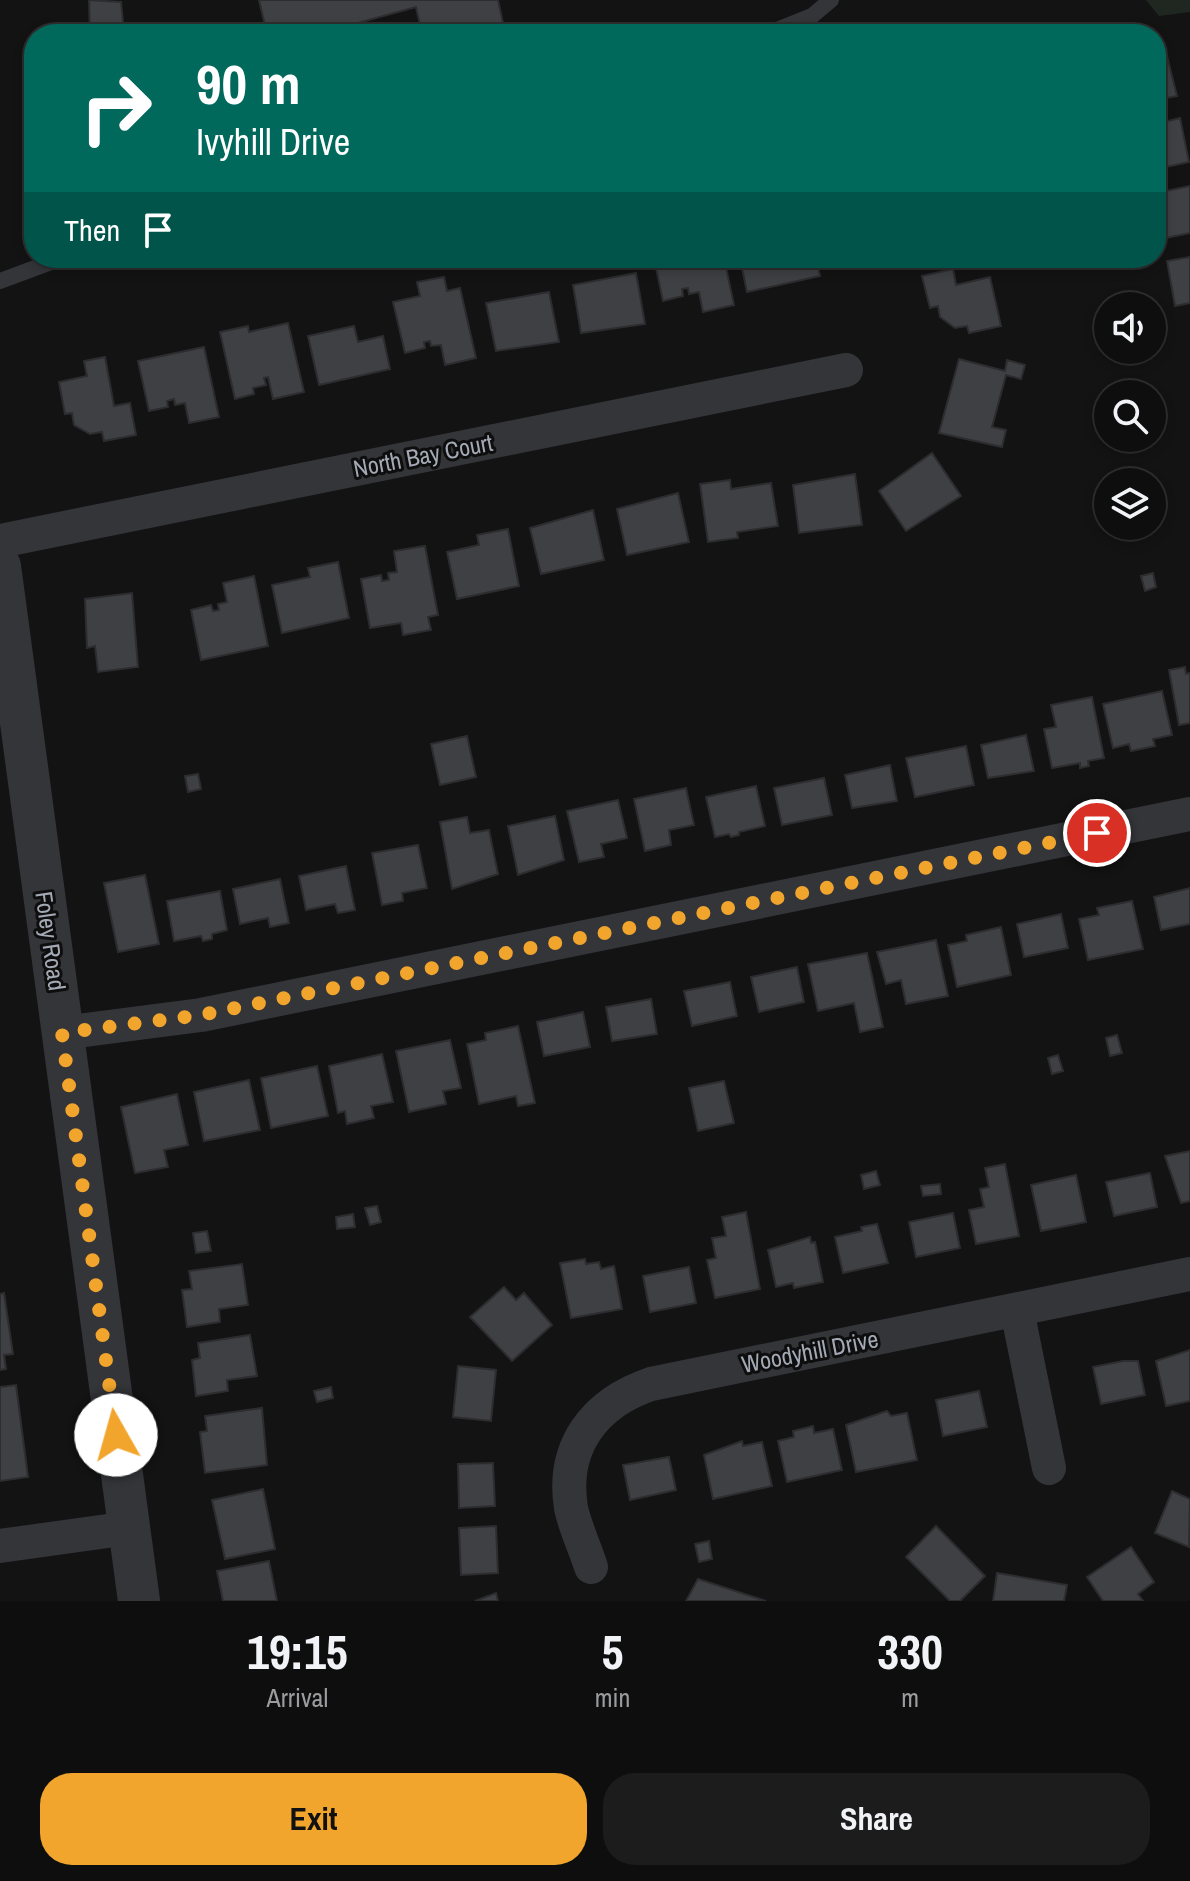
<!DOCTYPE html>
<style>
body{margin:0;font-family:"Archivo Narrow",sans-serif;background:#1c1c1d;color:#f1f3f6;height:100vh;display:flex;flex-direction:column;font-size:30px;white-space:nowrap}
*{box-sizing:border-box;margin:0}
p{font-size:26px;color:#9b9c9e}
.icon{flex:none;width:44px;height:44px;fill:none;stroke:currentColor;stroke-width:2;stroke-linecap:round;stroke-linejoin:round}
.map{position:relative;height:1601px;overflow:hidden}
.side{display:flex;flex-direction:column;background:#0e0e0f;flex:1}
.side>*{flex:none}
.banner{position:absolute;left:24px;top:24px;width:1142px;height:244px;border-radius:32px;box-shadow:0 4px 12px #0003,0 0 0 2px #2e2e2f;background:#00695c;color:#fff;overflow:hidden}
.buttons{position:absolute;left:1094px;top:292px;display:grid;gap:16px}
.buttons a{display:grid;place-items:center;width:72px;height:72px;border-radius:50%;background:#0e0e0f;box-shadow:0 4px 12px #0003,0 0 0 2px #2e2e2f;font-size:40px}
.pin{position:absolute;display:grid;place-items:center;width:68px;height:68px;color:#fff;margin:-34px;border:4px solid #fff;border-radius:50%;box-shadow:0 2px 8px #0007}
.me{position:absolute;width:88px;margin:-44px;rotate:353deg;stroke-linejoin:round;filter:drop-shadow(0 0 6px #0008)}
.turn{display:flex;align-items:center;gap:28px;height:168px;padding:0 40px;font-size:36px}
.turn .icon{width:104px;height:104px;stroke-width:2.5}
.turn b{display:block;font-size:56px;line-height:68px}
.then{display:flex;align-items:center;height:76px;padding:0 40px;background:#0003;gap:16px;font-size:30px}
.eta{display:flex;justify-content:space-evenly;align-items:center;height:136px;text-align:center}
.eta b{font-size:48px;font-weight:700;line-height:56px}
.button{display:flex;gap:16px;margin-top:auto;padding:16px 40px}
.button a{flex:1;height:92px;border-radius:32px;background:#f2a52d;color:#111;font-size:32px;font-weight:700;line-height:92px;text-align:center}
.button a+a{background:#1c1c1d;color:#f1f3f6}
.map>svg:first-child{display:block}
</style>
<div class="map">
<svg width="1190" height="1601" viewBox="0 0 1190 1601">
<rect width="100%" height="100%" fill="#131314"/>
<path fill="#1f2720" d="M1146,0h44v12l-31,4z"/>
<g fill="#3f4044" stroke="#2d2d30" stroke-width="2">
<path d="M89,0l32,2 3,30 -34,2z"/>
<path d="M259,0h239l5,23 -38,11h-43l-6,-27 -98,27h-51z"/>
<path d="M1164,44l13,52 -21,4v-55z"/>
<path d="M1163,113l1,9 16,-4 9,44 -32,7 -1,-54z"/>
<path d="M1190,186v47l-29,6 -5,-46z"/>
<path d="M1190,257v46l-15,3 -8,-45z"/>
<path d="M654,258h70l10,47 -31,7 -4,-20 -10,2 -1,-6 -6,1 1,7 -20,5z"/>
<path d="M740,258h76l4,18 -73,16z"/>
<path d="M953,269l3,16 34,-8 11,49 -32,7 -2,-7 -12,2 -15,-11 -2,-11 -8,2 -8,-32z"/>
<path d="M636,273l9,51 -64,9 -8,-48z"/>
<path d="M444,277l3,14 13,-3 16,70 -31,7 -4,-20 -10,1 -1,-5 -6,1 1,6 -20,5 -12,-51 27,-6 -3,-14z"/>
<path d="M549,292l10,50 -63,9 -10,-48z"/>
<path d="M288,323l16,69 -31,7 -5,-22 -4,1 2,7 -13,3 1,6 -19,5 -15,-67 28,-6 1,6z"/>
<path d="M354,326l4,16 25,-6 7,33 -71,16 -11,-49z"/>
<path d="M204,347l15,70 -30,6 -4,-20 -10,2 -1,-6 -7,2 1,6 -19,4 -11,-50z"/>
<path d="M105,357l9,49 16,-3 6,32 -32,6 -2,-9 -12,2 -16,-9 -2,-12 -7,1 -6,-32 28,-6 -3,-15z"/>
<path d="M959,359l46,12 2,-11 18,5 -4,14 -15,-4 -14,52 14,3 -4,17 -63,-14z"/>
<path d="M932,453l29,43 -55,35 -27,-40z"/>
<path d="M855,474l7,51 -63,8 -6,-48z"/>
<path d="M730,480l1,9 40,-6 7,43 -41,6 1,6 -30,4 -8,-58z"/>
<path d="M678,493l11,49 -62,13 -10,-46z"/>
<path d="M593,510l11,50 -63,14 -11,-46z"/>
<path d="M508,529l11,57 -62,13 -10,-47 32,-7 -2,-10z"/>
<path d="M425,546l13,69 -10,2 3,13 -28,5 -2,-12 -31,5 -9,-49 20,-4 1,6 7,-1 -1,-7 9,-1 -3,-21z"/>
<path d="M338,562l11,56 -67,15 -10,-48 38,-8 -2,-9z"/>
<path d="M1153,573l3,14 -11,4 -4,-15z"/>
<path d="M254,576l14,70 -67,14 -10,-50 20,-5 2,6 6,-1 -1,-6 9,-2 -4,-19z"/>
<path d="M132,593l6,74 -40,5 -3,-26 -8,2 -2,-49z"/>
<path d="M1185,667l1,7 4,-1v50l-11,2 -10,-55z"/>
<path d="M1162,691l10,44 -19,4 2,7 -24,5 -2,-7 -16,4 -10,-44z"/>
<path d="M1092,697l12,61 -16,3 1,5 -9,2v-5l-28,5 -8,-39 12,-2 -5,-22z"/>
<path d="M1026,735l8,36 -46,7 -7,-33z"/>
<path d="M467,736l9,41 -36,8 -9,-41z"/>
<path d="M966,746l8,39 -59,12 -9,-39z"/>
<path d="M890,765l7,36 -45,7 -7,-33z"/>
<path d="M198,774l3,15 -13,3 -3,-16z"/>
<path d="M824,778l8,37 -50,10 -8,-37z"/>
<path d="M756,786l9,40 -26,6v3l-8,2 -2,-3 -14,3 -9,-40z"/>
<path d="M686,788l8,37 -25,5 2,15 -26,6 -11,-52z"/>
<path d="M618,800l9,38 -26,6 3,13 -25,5 -12,-51z"/>
<path d="M555,816l9,44 -46,15 -10,-49z"/>
<path d="M467,817l3,16 19,-3 9,44 -46,15 -12,-67z"/>
<path d="M418,845l9,43 -25,5 1,8 -21,4 -10,-52z"/>
<path d="M346,866l9,44 -17,3 -3,-9 -29,6 -7,-34z"/>
<path d="M145,875l14,69 -41,8 -14,-69z"/>
<path d="M280,879l9,44 -19,4 -2,-9 -28,6 -7,-35z"/>
<path d="M1190,888v36l-29,6 -7,-33z"/>
<path d="M220,891l7,39 -15,4v5l-9,2 -2,-5 -27,5 -7,-40z"/>
<path d="M1132,901l11,48 -55,11 -9,-41 20,-4 -2,-7z"/>
<path d="M1061,914l7,34 -44,9 -7,-33z"/>
<path d="M1001,927l10,48 -54,12 -9,-42 19,-4 -1,-6z"/>
<path d="M936,940l12,56 -42,8 -5,-24 -15,4 -9,-32z"/>
<path d="M867,953l16,74 -23,5 -6,-29 -36,8 -10,-47z"/>
<path d="M797,967l7,35 -45,10 -8,-35z"/>
<path d="M730,982l7,34 -45,10 -8,-35z"/>
<path d="M651,999l6,35 -45,7 -6,-34z"/>
<path d="M583,1012l7,35 -46,9 -7,-34z"/>
<path d="M518,1026l17,77 -17,3 -2,-10 -37,8 -12,-60 19,-4 -1,-7z"/>
<path d="M1117,1035l5,18 -12,3 -4,-18z"/>
<path d="M450,1040l11,48 -18,3 3,13 -37,8 -13,-61z"/>
<path d="M382,1054l11,48 -22,4 3,12 -27,6 -2,-13 -7,2 -9,-47z"/>
<path d="M1058,1055l5,16 -11,3 -4,-16z"/>
<path d="M317,1066l11,50 -57,12 -10,-50z"/>
<path d="M249,1080l11,50 -56,11 -10,-49z"/>
<path d="M724,1081l10,42 -36,8 -9,-43z"/>
<path d="M177,1094l11,51 -24,5 4,17 -33,6 -14,-66z"/>
<path d="M1190,1151v50l-9,2 -16,-47z"/>
<path d="M1005,1164l14,72 -43,8 -7,-34 15,-3 -4,-18 9,-2 -4,-19z"/>
<path d="M876,1171l4,14 -16,4 -3,-14z"/>
<path d="M1150,1173l7,34 -43,9 -8,-34z"/>
<path d="M1076,1175l10,47 -45,9 -10,-46z"/>
<path d="M940,1184l1,10 -18,2 -2,-10z"/>
<path d="M377,1206l4,16 -11,3 -5,-17z"/>
<path d="M746,1212l14,77 -45,9 -8,-38 9,-2 -4,-20 14,-2 -4,-19z"/>
<path d="M953,1213l7,35 -44,9 -7,-35z"/>
<path d="M353,1214l2,13 -18,2 -1,-12z"/>
<path d="M877,1224l11,39 -45,10 -8,-36 27,-6 -1,-4z"/>
<path d="M207,1231l4,20 -15,2 -3,-20z"/>
<path d="M810,1237l1,6 4,-1 8,40 -29,6 -1,-5 -17,4 -8,-37z"/>
<path d="M585,1259l1,5 13,-2 2,7 13,-3 8,43 -51,9 -11,-55z"/>
<path d="M242,1264l6,41 -29,4 1,13 -33,5 -5,-37 10,-1 -3,-18z"/>
<path d="M689,1267l7,36 -46,9 -7,-36z"/>
<path d="M504,1287l12,13 8,-7 28,32 -40,36 -42,-44z"/>
<path d="M4,1293l9,61 -9,1 2,14 -6,1v-76z"/>
<path d="M250,1335l7,41 -30,4 1,11 -32,5 -4,-36 8,-2 -2,-15z"/>
<path d="M1190,1350v51l-24,5 -10,-45z"/>
<path d="M1123,1361h15l7,34 -44,9 -8,-37z"/>
<path d="M458,1366l38,4 -5,51 -38,-4z"/>
<path d="M16,1385l12,92 -28,4v-94z"/>
<path d="M331,1387l2,11 -16,4 -3,-11z"/>
<path d="M979,1391l8,36 -44,9 -7,-36z"/>
<path d="M262,1408l5,57 -62,8 -5,-41 7,-1 -2,-15z"/>
<path d="M887,1411l4,5 16,-3 10,47 -61,12 -10,-47z"/>
<path d="M813,1426l1,7 19,-4 9,41 -55,12 -9,-41 16,-4 -1,-6z"/>
<path d="M742,1441l1,5 19,-4 10,44 -59,13 -9,-44z"/>
<path d="M669,1457l7,33 -46,10 -7,-35z"/>
<path d="M493,1463l2,43 -36,2 -1,-44z"/>
<path d="M263,1489l12,60 -50,10 -13,-59z"/>
<path d="M1172,1491l18,8 -1,48 -34,-14z"/>
<path d="M496,1526l2,47 -37,2 -2,-47z"/>
<path d="M936,1526l49,50 -25,25h-10l-44,-44z"/>
<path d="M709,1541l3,18 -13,3 -4,-18z"/>
<path d="M1131,1547l23,35 -16,12 5,7h-40l-16,-24z"/>
<path d="M269,1561l8,40h-54l-6,-30z"/>
<path d="M997,1573l70,12 -3,16h-71z"/>
<path d="M698,1579l68,22h-80z"/>
<path d="M496,1593l2,8h-23z"/>
</g>
<g fill="none" stroke-linecap="round" stroke-linejoin="round">
<g stroke="#343539" stroke-width="16">
<path d="M767,34l45,-18 19,-16"/>
<path d="M0,281l62,-23"/>
</g>
<g stroke="#343539" stroke-width="34">
<path d="M0,541l846,-171"/>
<path d="M62,1033l139,-18 989,-201"/>
<path d="M1017,1310l32,158"/>
<path d="M0,1546l129,-18"/>
<path d="M591,1567c-6,-19 -16,-40 -20,-59 -10,-62 24,-105 80,-124l539,-110"/>
</g>
<path stroke="#343539" stroke-width="42" d="M0,566l139,1035"/>
</g>
<g fill="none" stroke-linecap="round" stroke-linejoin="round">
<path stroke="#f2a52d" stroke-width="14" stroke-dasharray="0 25.2" d="M116,1435l-54,-402 139,-18 896,-182"/>
</g>
<g text-anchor="middle" stroke-width="6" stroke-linejoin="round" paint-order="stroke">
<g font-size="24" fill="#a4aab5" stroke="#0e0e0f">
<text transform="translate(423 456) rotate(-11)" y="8">North Bay Court</text>
<text transform="translate(50 941) rotate(82)" y="8">Foley Road</text>
<text transform="translate(810 1352) rotate(-11)" y="8">Woodyhill Drive</text>
</g>
</g>
</svg>
<div class="buttons">
<a><svg class="icon" aria-label="sound" viewBox="0 0 24 24"><path d="M4 9h4l5-4v14l-5-4H4zM17 9q2 3 0 6"/></svg></a>
<a><svg class="icon" aria-label="search" viewBox="0 0 24 24"><circle cx="10" cy="10" r="6"/><path d="M15 15l6 6"/></svg></a>
<a><svg class="icon" aria-label="layers" viewBox="0 0 24 24"><path d="M12 4l9 5-9 5-9-5zM3 14l9 5 9-5"/></svg></a>
</div>
<div class="pin" style="left:1097px;top:833px;background:#d93025"><svg class="icon" aria-label="arrive" viewBox="0 0 24 24"><path d="M6 21V4h12l-3 4 3 4H6"/></svg></div>
<svg class="me" style="left:116px;top:1435px" viewBox="-20 -20 40 40"><circle r="19" fill="#fff"/><path d="M0-13L10 11 0 6-10 11z" fill="#f2a52d"/></svg>
<div class="banner">
<div class="turn"><svg class="icon" aria-label="right" viewBox="0 0 24 24"><path d="M7 20v-9h11M14 6l5 5-5 5"/></svg><div><b>90 m</b>Ivyhill Drive</div></div>
<div class="then">Then<svg class="icon" aria-label="arrive" viewBox="0 0 24 24"><path d="M6 21V4h12l-3 4 3 4H6"/></svg></div>
</div>
</div>
<section class="side">
<div class="eta">
<div><b>19:15</b><p>Arrival</p></div>
<div><b>5</b><p>min</p></div>
<div><b>330</b><p>m</p></div>
</div>
<div class="button"><a>Exit</a><a>Share</a></div>
</section>
